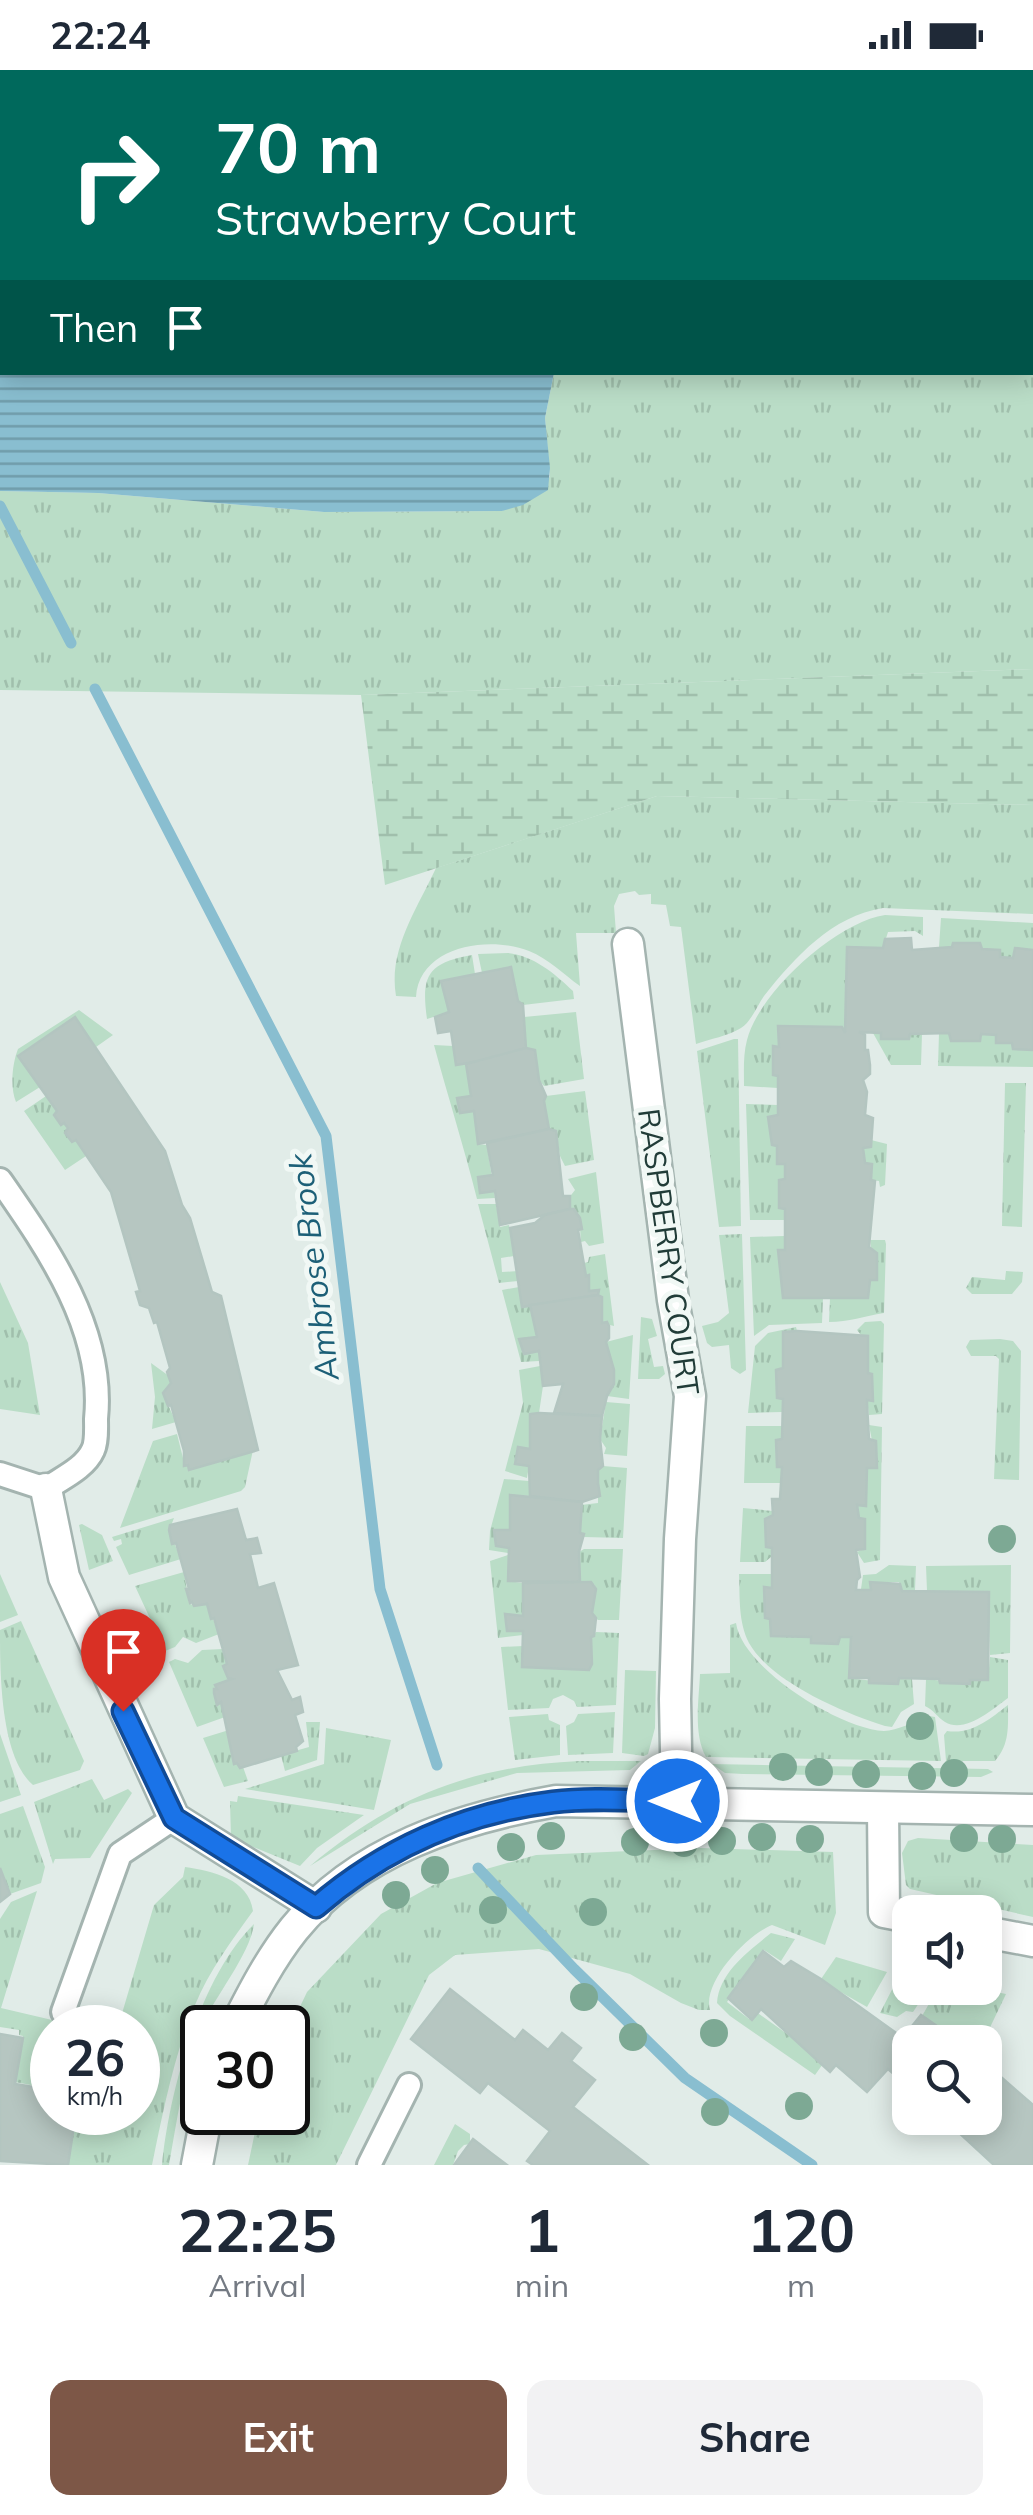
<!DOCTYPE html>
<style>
body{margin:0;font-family:Mulish,sans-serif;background:#f2f2f3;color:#1f2937;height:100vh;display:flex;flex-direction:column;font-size:38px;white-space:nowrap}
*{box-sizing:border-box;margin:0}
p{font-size:32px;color:#747a83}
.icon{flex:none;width:55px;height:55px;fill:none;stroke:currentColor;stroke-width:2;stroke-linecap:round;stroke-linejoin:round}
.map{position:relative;height:2095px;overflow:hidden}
.details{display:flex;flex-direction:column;background:#fff;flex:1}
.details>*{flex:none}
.hud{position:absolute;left:0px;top:0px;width:1035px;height:305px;box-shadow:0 5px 25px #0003;background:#00695c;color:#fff;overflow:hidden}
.fabs{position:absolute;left:892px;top:1825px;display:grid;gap:20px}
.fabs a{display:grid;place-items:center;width:110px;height:110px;border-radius:20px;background:#fff;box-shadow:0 5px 25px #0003;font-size:50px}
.speed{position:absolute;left:30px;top:1935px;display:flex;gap:20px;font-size:50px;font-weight:700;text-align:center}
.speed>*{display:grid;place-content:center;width:130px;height:130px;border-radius:50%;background:#fff;box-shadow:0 5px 25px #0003;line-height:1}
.speed small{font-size:25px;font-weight:400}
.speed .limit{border:5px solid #111;border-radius:15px;background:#fff;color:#111}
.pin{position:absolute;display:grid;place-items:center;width:85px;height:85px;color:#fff;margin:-102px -42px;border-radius:50% 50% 50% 0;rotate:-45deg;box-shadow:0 0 10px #0007}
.pin .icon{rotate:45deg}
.me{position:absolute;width:110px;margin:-55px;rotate:270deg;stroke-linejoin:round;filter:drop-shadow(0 0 8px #0008)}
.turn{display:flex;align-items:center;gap:35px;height:210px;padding:0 50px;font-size:45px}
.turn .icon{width:130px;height:130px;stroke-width:2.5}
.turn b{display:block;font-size:70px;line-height:85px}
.then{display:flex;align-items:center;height:95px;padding:0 50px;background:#0003;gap:20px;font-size:38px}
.eta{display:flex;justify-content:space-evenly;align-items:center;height:170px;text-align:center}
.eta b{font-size:60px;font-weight:700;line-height:70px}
.primary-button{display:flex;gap:20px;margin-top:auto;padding:20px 50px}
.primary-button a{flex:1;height:115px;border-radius:20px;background:#7d5747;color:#fff;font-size:40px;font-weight:700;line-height:115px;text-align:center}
.primary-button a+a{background:#f2f2f3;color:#1f2937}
.status{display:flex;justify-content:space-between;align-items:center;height:70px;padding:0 50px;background:#fff;direction:ltr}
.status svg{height:28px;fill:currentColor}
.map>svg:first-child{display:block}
</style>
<div class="status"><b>22:24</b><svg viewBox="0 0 49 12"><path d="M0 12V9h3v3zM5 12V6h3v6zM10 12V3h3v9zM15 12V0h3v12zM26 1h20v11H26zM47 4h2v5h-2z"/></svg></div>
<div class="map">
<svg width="1033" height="2095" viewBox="0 0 1033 2095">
<defs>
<pattern id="grass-tufts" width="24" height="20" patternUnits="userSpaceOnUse" patternTransform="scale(2.5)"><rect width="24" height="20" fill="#baddc7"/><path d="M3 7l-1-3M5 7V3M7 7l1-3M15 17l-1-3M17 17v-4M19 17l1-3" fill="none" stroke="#a0bfac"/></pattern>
<pattern id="wetland-marsh" width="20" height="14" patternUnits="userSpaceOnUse" patternTransform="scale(2.5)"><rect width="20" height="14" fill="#baddc7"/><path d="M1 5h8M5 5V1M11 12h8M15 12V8" fill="none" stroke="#a0bfac"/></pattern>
<pattern id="water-rules" width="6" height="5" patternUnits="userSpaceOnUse" patternTransform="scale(2.5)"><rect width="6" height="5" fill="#89bed0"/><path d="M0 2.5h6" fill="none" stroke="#709caa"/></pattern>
</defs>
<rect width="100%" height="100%" fill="#e1ece8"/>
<g fill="url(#grass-tufts)">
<path d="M581,0h452v599l-672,26 -361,-5v-199l98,2 226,19 178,-1 48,-34 -5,-59 9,-45 478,-1v-300z"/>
<path d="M657,726l376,9v109l-150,-6c-51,8 -88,49 -119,88 -7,10 -13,26 -23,32 -13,8 -31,11 -45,16l-15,-117 -11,-1 -4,-21 -15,-1v-10l-12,1 -4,-4 -16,3 -5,12 2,27h-40l4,53c-17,-12 -31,-27 -51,-35 -40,-16 -110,-5 -113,46l-20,-1c-8,-46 21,-87 40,-128z"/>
<path d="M885,845l38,2v19l-8,-5 -27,1 -5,16 -36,-1 -2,86 -3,-6 -63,-1v20l-6,1v27l5,2v12l-34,-2c0,-15 -1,-31 3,-46 12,-48 90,-118 138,-125z"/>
<path d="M941,848l92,5v27l-18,-2 -2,10 -13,-1v-7l-18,-1 -2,-6h-26l-2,4h-13z"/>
<path d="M508,883c26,3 46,20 65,38l1,8 -51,6 -5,-4 -7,-33 -29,5 -4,-19z"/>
<path d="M472,885l3,19 -34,7 8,31 -22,7c-6,-43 0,-56 45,-64z"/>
<path d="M79,940l34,25 -17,12 -21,-30 -57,38 22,32 -24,15c-6,-14 -4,-38 2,-53z"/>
<path d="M576,942l8,67 -40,7 -5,-6 -4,-29 -9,-3 -4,-26 2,-5z"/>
<path d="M873,963h8l1,6h26l2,-5h12l-1,31h-30z"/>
<path d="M939,963h10l3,8h27l2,-7 15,1v8h16l1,6 20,1v17l-95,-1z"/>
<path d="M734,969h4l3,187 -22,1 -22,-176z"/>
<path d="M434,975l19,1 3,19 10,-1 5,32 -13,2 3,15 13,-2 4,33 9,1 8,53 -18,1c-13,-52 -29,-102 -43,-154z"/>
<path d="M1005,1013h21l-4,144 -20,-1z"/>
<path d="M585,1021l9,69 -29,6 -5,-10 -4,-25 -7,-2 -5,-28 2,-5z"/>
<path d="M46,1026l11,15 -3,4 7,9 3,-1 4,5 -3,5 7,8 4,-1 10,16 -21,14 -41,-59z"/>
<path d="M746,1034l32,1v10l-10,2 4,28 5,1v17l8,1v15l-6,1v28l6,1v11h-35z"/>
<path d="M871,1070l16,4 -2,41 -5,2 -1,-6 -8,-1 1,-16 -7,-1 -2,-15 8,-1z"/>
<path d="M596,1102l8,71 -15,3 -4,-5 -4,1 -2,-28 -9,-5 -2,-10 7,-9 -7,-11z"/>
<path d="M478,1134h18l4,23 9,-2 5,31 -13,2 1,14 16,-1v10l-19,2z"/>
<path d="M742,1164l4,136 -6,4 -9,-6 -2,-23 -17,2 -5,-4 -5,-17 16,-4 11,-9 -10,-78z"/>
<path d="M784,1166l1,14 -7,1 5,47h40l-1,25 -53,2 -15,11 -4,-99z"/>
<path d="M870,1170h15l1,4 -2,69c-20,3 -35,9 -55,9l1,-24h38l2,-18h6z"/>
<path d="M605,1184l9,72 -12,-3 -2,-13 3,-2 -5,-18 -9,1v-15h-3l-2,-13 4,-1 1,-5z"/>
<path d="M1006,1201l17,1 -1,10 -10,12h-40l-6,-6 6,-11 33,3z"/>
<path d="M0,1212l28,61 12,72 -40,-6z"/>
<path d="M519,1217l12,18 6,32 -18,3 5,14 15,-3v10l-18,1 -19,-72z"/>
<path d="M641,1247l11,2 5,17 -9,3 6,28 9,-1 2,8 -6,5h-21z"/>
<path d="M881,1251l3,3 -2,90 -13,1 -2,-15 5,-26 -4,-1v-37l-7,-1 -4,-5 8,-8z"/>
<path d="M796,1257l1,4 -14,2v35l-7,2 1,27 6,2 -1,13 -34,1 7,-67 13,-13z"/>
<path d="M633,1265l-4,64 -22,-3 7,-26 -8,-28z"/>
<path d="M1000,1269l13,2 8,10 -2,129 -25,-1 5,-120 -3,-3h-25l-5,-9 4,-7z"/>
<path d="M151,1293l18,13 2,7 -8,11 13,28 -24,7 3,-32z"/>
<path d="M540,1296l3,20 -4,27 -9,2v34l-12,-2 -3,16 14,3 -2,12 -22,-7 18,-68 -4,-33z"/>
<path d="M606,1332l24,2 -3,52 -23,-2 2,-6 -6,-9z"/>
<path d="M869,1355l13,2 -2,133 -16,3 -7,-11 8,-4v-28l-6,-2 -2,-13h9l1,-37 10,-1z"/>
<path d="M746,1356h37l-1,13 -6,1 1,26 5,1 -1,16h-37z"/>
<path d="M177,1364l8,32 68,-16 -8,37 -4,4 -121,37 33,-87z"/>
<path d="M603,1396l24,2 -4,70 -39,-1 -4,-4 1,-28 17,-2v-33z"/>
<path d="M504,1409l25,2 1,15 -20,-1v35h-16l2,16 13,2 -1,5 -19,-3 1,-19z"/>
<path d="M743,1438l30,3v4l-8,4 1,27 6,2 -1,9 -6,5h-25z"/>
<path d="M174,1448l-5,13 12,28 -52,16 -13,-28 6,-3 -1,-5 -7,2 -2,-4z"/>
<path d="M82,1454l20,11 11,26 -24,9 -10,-45z"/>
<path d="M584,1479h39l-4,71h-21l-6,-5 3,-30 -15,-3 -1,-30z"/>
<path d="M508,1485v26l15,2v33l-18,-1 2,15 16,1v4l-25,3 -8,-77z"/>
<path d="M889,1495l27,1 -1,24 -13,1 -3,-9h-28v8l-10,-1 2,-14 13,-1z"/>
<path d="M1011,1495l-1,88 -20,2 -2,-63 -61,-1 -1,-25z"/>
<path d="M184,1502l5,31 5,3 13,-2 12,30 -23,9 -13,-6 -8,10 -10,4 -30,-65z"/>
<path d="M0,1504l18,41 -18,7z"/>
<path d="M739,1504h32l1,14h-8l1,30 5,1 1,17 40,1 1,6 26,1 2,-7h11l-2,41 49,6 1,-6 13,1 2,25 -13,8 -9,15 -7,-1c-41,-13 -114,-44 -136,-83 -11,-21 -9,-46 -10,-69z"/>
<path d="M21,1551l63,140 -4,9 -47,15c-33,-28 -33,-113 -33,-155z"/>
<path d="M736,1553c6,45 104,106 148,108 13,0 31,-10 45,-15l6,1 6,44 -235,-4c-13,-23 -7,-58 -6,-83l30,-1v-48z"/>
<path d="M596,1562l23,1 -3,72 -39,2 -3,-6 -11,-6 -10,4 -4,9 -41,2 -7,-63 22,-1 -1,21 66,3 4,-6 -1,-27z"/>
<path d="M223,1579l4,15 -4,3 5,11 4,1 -16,5 1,20 4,-2 4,15 -28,10 -28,-65 6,-3 13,4 14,-13z"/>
<path d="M990,1587l18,3v38c-15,11 -43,36 -63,24 -8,-5 -11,-12 -20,-16l1,-27 43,5 1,-4h18z"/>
<path d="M625,1600l31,1 -1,57 -7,26 -4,2 -22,-3z"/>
<path d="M1008,1635c0,21 2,39 -13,56h-49l-2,-26 3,-4c24,4 43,-12 61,-26z"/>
<path d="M615,1642l-2,41 -45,2 -2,-29 8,-4 4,-8z"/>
<path d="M548,1644l1,6 11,5v30l-45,5 -6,-43z"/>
<path d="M306,1652h14l-3,38 -32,11 -4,-16 28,-8z"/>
<path d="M326,1658l65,12 -17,70 -129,-21 79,-25z"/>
<path d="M229,1660l5,33 9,4 5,14 -24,6 -21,-49z"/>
<path d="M0,1664l21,61 -21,7z"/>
<path d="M579,1691h62l-11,9 -113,3 -107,31 -100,62c82,-69 162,-100 269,-105z"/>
<path d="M712,1694l276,5 5,3 -12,5 -238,-3 -18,-1z"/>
<path d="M92,1709l12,21 24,-11 4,4 -42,65 -35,1 -2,5 -19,-62z"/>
<path d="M238,1726l126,19 -47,33 -17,18 -69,-28 -1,-37 7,1z"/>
<path d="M23,1736l22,61 -4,16 -31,11 -10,-26v-54z"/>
<path d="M918,1768l115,7v72l-123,-28 -4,-4 -4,-32 6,-12z"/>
<path d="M701,1778l132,4 3,61 -11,32 -53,-20c-25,10 -70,57 -62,85h-11l-18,-7 -51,-29 -91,-25 -84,6 -26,20 -93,190h-88l11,-52 29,-1v-80l19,-40 74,-78 56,-31 99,-28z"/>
<path d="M185,1797c27,4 64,12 68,44 -21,29 -44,60 -58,94 -21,50 -32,107 -43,160h-88c4,-17 15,-34 10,-52l64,-1v-84l-20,-1 36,-122 29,-28z"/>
<path d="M37,1821l-36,117 81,19 -30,1v61l-37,-7 8,-46 -4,-1v-5l-19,-3v-108l11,-17z"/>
<path d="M254,1854c-4,31 -40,73 -53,104 -17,44 -24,91 -32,137h-7c7,-73 38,-188 92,-241z"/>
<path d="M771,1863l24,6 -14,22 -17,-11 -37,52 22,17 6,-8 70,50 -10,14 -85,-59 -13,-13c2,-31 32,-52 54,-70z"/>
<path d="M836,1887l51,15 -20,35 -44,-25 -2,-3z"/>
<path d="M900,1904l10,1v13h19l-16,24 -7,-1 -9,6 -17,-4z"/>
<path d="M938,1918h38l30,6 -23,48h-23l-38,-26z"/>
<path d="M455,2054l15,10v10l-6,1 -6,6 -5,14h-19z"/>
</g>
<path fill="url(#wetland-marsh)" d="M1033,599v136l-376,-9 -272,89 -24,-190z"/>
<path fill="url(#water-rules)" d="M0,0h581l1,2h-580v300l552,1 -9,45 5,50 -2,22 -25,15 -21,6 -178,1 -226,-19 -98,-2z"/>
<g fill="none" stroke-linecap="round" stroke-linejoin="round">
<g stroke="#89bed0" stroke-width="11">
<path d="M0,436l71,137"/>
<path d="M95,619l231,447 54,453 57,176"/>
<path d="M478,1798l96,101 111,109 127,87"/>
</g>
</g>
<g fill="#b6c6c1" stroke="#b3c5c0" stroke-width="2.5">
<path d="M911,868l1,12 40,-3 1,-4h27l2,6 18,1v7l13,1 2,-10 18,2v100l-20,-1 -1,-6h-16v-8l-15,-1 -1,7h-29l-2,-8 -39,1 -1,5h-28v-6l-22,-1 6,3v15h3l2,15v9l-7,6 4,12 -2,23 8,3 -2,29 -8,1 2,15 7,1 -1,16 4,1 -6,66 8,6v27h-7l-2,18h-85l-5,-48h7v-41l-6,-1v-28l6,-1v-15h-8v-18l-5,-1 -4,-28 10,-2v-39l-5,-1v-29l6,1 -1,-21 64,1 3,6 2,-86 36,1 2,-9z"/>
<path d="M511,897l7,34 5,4 3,43 -34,11 -36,6 -5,-34 -13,2 -3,-16 14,-5 -8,-31z"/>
<path d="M75,947l90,134 17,54 8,13 22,74 9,4 37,154 -69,20 -1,-5 -4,1v-15l-13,-46 -3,1 -5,-13 8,-10 -4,-11 3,-4 -13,-46 -3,1 -5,-15 -9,-3 -4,-13 4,-1 -29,-99 -35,-52 -4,2 -7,-9 3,-5 -4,-5 -3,2 -7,-10 3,-4 -39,-55z"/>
<path d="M526,978l9,2 4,30 7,16 -2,5 5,28 -71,15 -4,-33 -14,2 -3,-15 14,-2 -5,-32z"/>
<path d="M549,1059l7,2 7,65h7v13l-70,16 -5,-34 -15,2 -2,-16 15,-2 -6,-32z"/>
<path d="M570,1139h4l6,9 2,11 -4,1 8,46 3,-1v16l10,-1 -1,5 -76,12 -12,-79 25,-5 10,-8z"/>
<path d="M598,1225l4,2v26l5,-1 2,4v12l-3,4 8,28v14l-7,12 -5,20 -48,-3 9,-29 -20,2 -4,-35 -15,3 -5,-15 18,-2 -7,-32z"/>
<path d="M797,1261l71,5v37l4,1 1,27 -6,-1v4l2,35 7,2 1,27h-10l-1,38 -9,-1 2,13 6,1v30l-9,1 4,27 -3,3 -1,10h15l-1,-8 30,2 2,7 87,1 -1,88h-18v4l-30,-1 -1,-4 -40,-1 -1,6 -29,-1v-5h-20l2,-41h-11l-2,7 -27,-1v-6l-40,-1 -1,-17 -5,-1 -1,-31 8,1v-40l-6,-1 -1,-28 8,-4 -1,-16h8l2,-32h-5l-1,-27 6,-1 1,-40 -6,-1 -1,-28 7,-2v-36z"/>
<path d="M539,1343l63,3 -2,23 3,27 -5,4v13l2,13 -18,6 -52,-6 -1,-30 -14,-2 3,-17 12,2v-35z"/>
<path d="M510,1425l72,7 -2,31 4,1 -5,18 1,30 -72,-1 1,-33 -13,-2 -2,-16h16z"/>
<path d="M237,1439l9,31 11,-2 4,15 -11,1 8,34 16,-5 24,82 -21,5 15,30 8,-3 3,15 -8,3 8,26 -7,6 1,4 -57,17 -3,-5 -3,1 -13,-62 -4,3 -3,-12v-4h3l-2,-4 17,-6 -4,-1 -5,-12 4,-2 -13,-46 -3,1 -4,-15 -13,2 -2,-4 -2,1 -4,-14h3l-13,-46 -4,1 -3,-14 1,-5z"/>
<path d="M591,1512l5,7 -4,24 4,5 -2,18 -3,1 1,27 -3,6 -67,-3 1,-36h-16l-2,-17 18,2v-33z"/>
<path d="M0,1798l10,26 -10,8z"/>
<path d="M763,1881l21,16 7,-6 30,18 78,56 5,1 17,-21 39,27h-50v46l-22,-19 -21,23 -31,-27 -6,7 -69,-63 -9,11 -24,-22z"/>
<path d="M450,1919l65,51 8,-10 25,20 14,-17 19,15 -10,13 24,19 -22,27 75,58h-115l-6,-4 23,-30 -62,-48 -8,10 -69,-54z"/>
<path d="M0,1964l23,4 -8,46 37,6v22h24l-8,53 -68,-4z"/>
<path d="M985,1993l48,42v60h-39l-51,-47h42z"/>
<path d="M473,2069l18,14 16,12h-53z"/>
</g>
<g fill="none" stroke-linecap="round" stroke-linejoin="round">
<defs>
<g id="lane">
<path d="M0,1110c48,69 105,150 96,239 0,9 1,23 -3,31 -8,18 -31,28 -47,39l-46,-15"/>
<path d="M63,1942l57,-158 54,-36"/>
<path d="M369,2095l40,-80"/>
</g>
<g id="street">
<path d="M628,874l45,356 17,96 -10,143 -5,160 2,102"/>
<path d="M46,1419l18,88 110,241 142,89"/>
<path d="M883,1739l1,103 26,5"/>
<path d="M985,1862l48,9"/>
<path d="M235,1958c17,-34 35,-69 59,-99 64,-79 166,-111 262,-128l477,9"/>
<path d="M197,2095l10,-53"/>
</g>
</defs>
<use href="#lane" stroke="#a4b4b0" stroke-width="28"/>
<use href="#street" stroke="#a4b4b0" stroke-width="35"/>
<use href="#lane" stroke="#fff" stroke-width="22"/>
<use href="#street" stroke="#fff" stroke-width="30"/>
</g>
<g fill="#7da994">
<circle cx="1002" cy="1469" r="14"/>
<circle cx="920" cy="1656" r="14"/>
<circle cx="783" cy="1697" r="14"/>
<circle cx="819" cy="1702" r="14"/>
<circle cx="954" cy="1703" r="14"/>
<circle cx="866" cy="1704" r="14"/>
<circle cx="922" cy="1706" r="14"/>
<circle cx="551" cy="1766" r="14"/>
<circle cx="762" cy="1767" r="14"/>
<circle cx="964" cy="1768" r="14"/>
<circle cx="810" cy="1769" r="14"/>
<circle cx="1002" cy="1769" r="14"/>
<circle cx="722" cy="1771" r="14"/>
<circle cx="635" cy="1772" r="14"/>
<circle cx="684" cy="1773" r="14"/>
<circle cx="511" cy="1777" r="14"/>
<circle cx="435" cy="1800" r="14"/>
<circle cx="396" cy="1825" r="14"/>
<circle cx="493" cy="1840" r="14"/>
<circle cx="593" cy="1842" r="14"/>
<circle cx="584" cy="1927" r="14"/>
<circle cx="714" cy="1963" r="14"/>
<circle cx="633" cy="1967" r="14"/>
<circle cx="799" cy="2036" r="14"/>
<circle cx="715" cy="2042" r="14"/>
</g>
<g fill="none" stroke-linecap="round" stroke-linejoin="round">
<defs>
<path id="route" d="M123,1641l51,107 142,89c67,-58 148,-94 237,-105 40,-5 84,-1 124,-1"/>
</defs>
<use href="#route" stroke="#114b97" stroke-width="25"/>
<use href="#route" stroke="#1a73e8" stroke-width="18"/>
</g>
<g text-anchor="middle" stroke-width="10" stroke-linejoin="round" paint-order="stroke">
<g font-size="30" fill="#213c38" stroke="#f1f8f5">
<text transform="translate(668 1182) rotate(82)" y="10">RASPBERRY COURT</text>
</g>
<g font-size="32" font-style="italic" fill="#1c5f77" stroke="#f1f8f5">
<text transform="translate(314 1197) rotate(-97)" y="11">Ambrose Brook</text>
</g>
</g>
</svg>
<div class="fabs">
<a><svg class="icon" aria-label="sound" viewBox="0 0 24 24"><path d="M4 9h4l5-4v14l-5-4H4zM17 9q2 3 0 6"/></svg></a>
<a><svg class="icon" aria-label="search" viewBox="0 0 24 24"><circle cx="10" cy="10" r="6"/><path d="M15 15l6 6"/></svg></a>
</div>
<div class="speed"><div>26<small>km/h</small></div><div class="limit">30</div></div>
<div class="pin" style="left:123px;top:1641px;background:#d93025"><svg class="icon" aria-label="arrive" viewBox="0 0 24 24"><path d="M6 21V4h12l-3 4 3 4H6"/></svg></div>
<svg class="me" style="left:677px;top:1731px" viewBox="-20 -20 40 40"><circle r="17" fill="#1a73e8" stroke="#fff" stroke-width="3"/><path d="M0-11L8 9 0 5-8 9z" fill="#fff"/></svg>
<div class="hud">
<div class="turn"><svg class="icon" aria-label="right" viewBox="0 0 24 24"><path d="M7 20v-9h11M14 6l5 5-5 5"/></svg><div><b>70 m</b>Strawberry Court</div></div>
<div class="then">Then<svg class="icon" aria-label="arrive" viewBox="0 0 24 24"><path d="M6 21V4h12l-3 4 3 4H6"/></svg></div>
</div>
</div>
<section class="details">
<div class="eta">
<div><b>22:25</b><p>Arrival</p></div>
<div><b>1</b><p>min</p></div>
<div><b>120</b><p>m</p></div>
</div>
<div class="primary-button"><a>Exit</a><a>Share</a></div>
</section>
